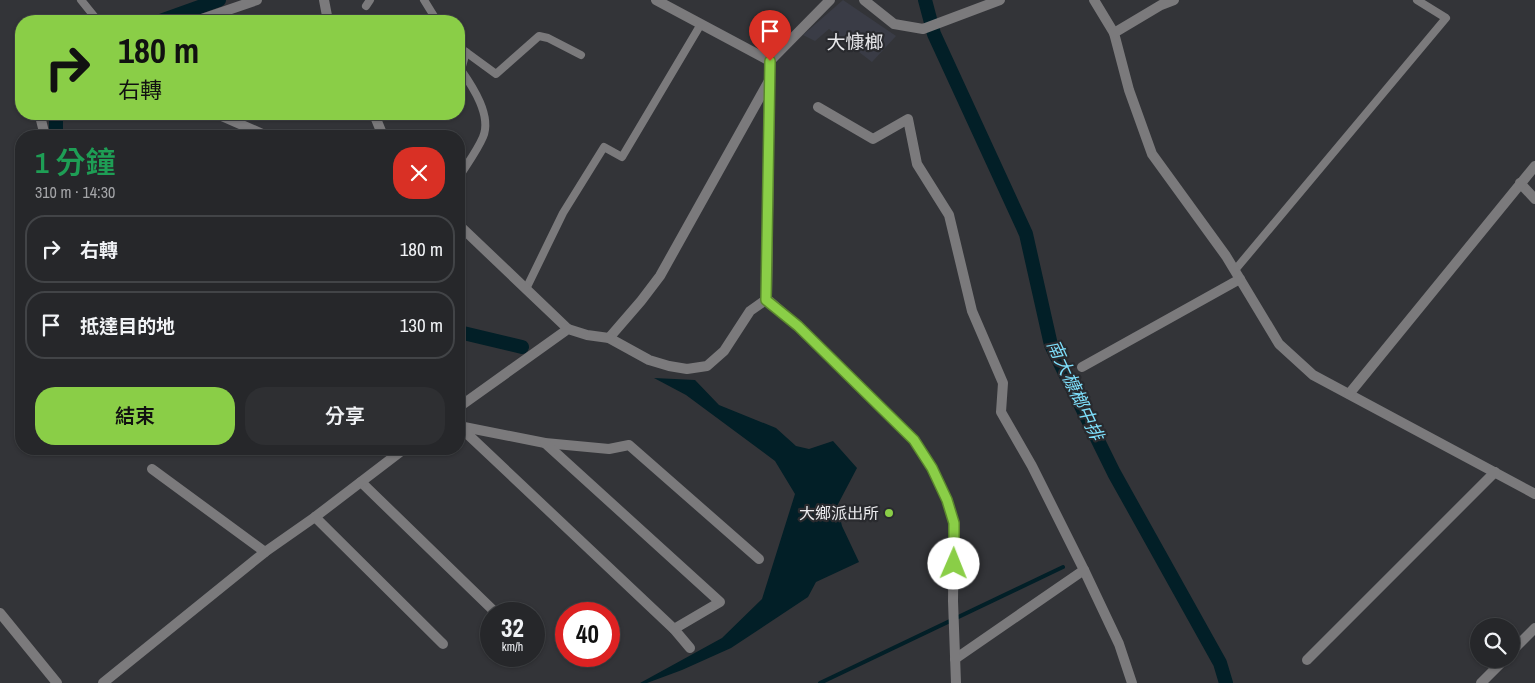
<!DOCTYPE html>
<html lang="zh-TW">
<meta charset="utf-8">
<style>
body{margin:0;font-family:"Archivo Narrow","Noto Sans TC",sans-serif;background:#2e2f32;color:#f1f3f6;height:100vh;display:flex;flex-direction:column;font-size:19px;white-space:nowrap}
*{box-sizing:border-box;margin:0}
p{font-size:16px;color:#a4a5a8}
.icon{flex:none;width:28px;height:28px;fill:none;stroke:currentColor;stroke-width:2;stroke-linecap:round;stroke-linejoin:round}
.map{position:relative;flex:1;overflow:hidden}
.side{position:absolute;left:15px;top:130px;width:450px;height:325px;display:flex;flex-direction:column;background:#26272a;border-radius:20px;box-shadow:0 1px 4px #0004,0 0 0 1px #424447}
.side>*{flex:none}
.banner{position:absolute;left:15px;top:15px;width:450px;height:105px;border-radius:20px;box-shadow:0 1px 4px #0004,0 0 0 1px #424447;background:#8ace47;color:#111;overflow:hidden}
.fabs{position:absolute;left:1470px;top:618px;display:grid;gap:10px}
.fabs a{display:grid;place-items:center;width:50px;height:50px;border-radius:50%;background:#26272a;box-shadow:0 1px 4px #0004,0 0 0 1px #424447;font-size:25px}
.speed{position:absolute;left:480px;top:602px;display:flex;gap:10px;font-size:25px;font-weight:700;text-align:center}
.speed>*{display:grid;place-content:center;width:65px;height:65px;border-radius:50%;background:#26272a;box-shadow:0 1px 4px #0004,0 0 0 1px #424447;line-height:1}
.speed small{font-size:12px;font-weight:400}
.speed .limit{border:8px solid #d22;background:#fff;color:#111}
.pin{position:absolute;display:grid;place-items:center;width:42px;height:42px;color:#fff;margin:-51px -21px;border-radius:50% 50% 50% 0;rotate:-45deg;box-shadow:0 0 5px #0007}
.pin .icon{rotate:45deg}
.me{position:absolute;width:55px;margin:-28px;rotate:1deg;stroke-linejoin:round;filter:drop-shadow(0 0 4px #0008)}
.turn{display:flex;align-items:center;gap:18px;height:105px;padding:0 20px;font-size:22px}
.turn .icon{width:65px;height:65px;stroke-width:2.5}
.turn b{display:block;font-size:35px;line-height:42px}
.round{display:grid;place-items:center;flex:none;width:52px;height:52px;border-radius:20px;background:#2e2f32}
.head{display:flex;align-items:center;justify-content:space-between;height:85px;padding:0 20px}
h1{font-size:30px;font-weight:600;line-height:38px;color:#1e9e55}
.cta{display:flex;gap:10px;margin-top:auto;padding:10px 20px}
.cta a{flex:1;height:58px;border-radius:20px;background:#8ace47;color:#111;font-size:20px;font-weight:600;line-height:58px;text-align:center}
.cta a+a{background:#2e2f32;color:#f1f3f6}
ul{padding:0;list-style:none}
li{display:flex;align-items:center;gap:15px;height:68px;margin:0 10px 8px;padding:0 10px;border:2px solid #424447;border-radius:20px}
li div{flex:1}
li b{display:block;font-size:19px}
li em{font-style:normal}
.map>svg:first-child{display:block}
</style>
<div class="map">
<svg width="1535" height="683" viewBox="0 0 1535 683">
<rect width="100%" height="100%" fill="#333438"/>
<path fill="#3a3c46" d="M843,0l53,36 -24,26 -43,-33 -14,12 -12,-6z"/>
<path fill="#021f27" d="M654,378l41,2 24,25 57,23 20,18 13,3 24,-8 24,27 -20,38 5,20 17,36 -43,20 -8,15 -77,51 -49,22 -35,13h-7l82,-45 40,-39 33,-105 -20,-33 -89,-66z"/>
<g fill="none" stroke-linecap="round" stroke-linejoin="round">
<path stroke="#021f27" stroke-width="4" d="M820,683l243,-116"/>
<g stroke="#021f27" stroke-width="14">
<path d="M925,0l9,34 92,200 25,111 63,128 106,190 6,20"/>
<path d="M160,21l59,-21"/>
<path d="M56,136v-22"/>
<path d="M459,332l63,15"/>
</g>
<g stroke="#7b7a7c" stroke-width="8">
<path d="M81,0l17,21"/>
<path d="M424,0l13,21"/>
<path d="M366,6l4,-6"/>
<path d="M459,47l37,27 43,-38 9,2 33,17"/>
<path d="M459,177c8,-13 18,-26 24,-40 9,-21 -10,-50 -22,-67l5,-18"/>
<path d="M1235,270l211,-252 -29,-18"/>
<path d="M526,289l37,-76 41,-66 18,10 79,-133"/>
</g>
<g stroke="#7b7a7c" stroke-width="10">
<path d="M324,0l4,21"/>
<path d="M656,0l114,61"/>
<path d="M196,21l61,-21"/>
<path d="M1114,33l15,57 23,64 74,102 53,88 34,31 222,119"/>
<path d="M818,107l55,32 35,-20 9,45 32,51 23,96 31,72 -2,29 31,54 52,104 -129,89"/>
<path d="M42,114l-1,6 4,16"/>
<path d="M217,114l50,22"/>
<path d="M374,114l9,22"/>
<path d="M1520,183l15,16"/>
<path d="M459,225l109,104"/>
<path d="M609,338l32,-37 19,-25 110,-197"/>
<path d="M1082,367l158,-88"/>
<path d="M1349,394l186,-228"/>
<path d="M459,426l86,17 64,6 20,-4 130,114"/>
<path d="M460,427l214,202 16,19"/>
<path d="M545,443l175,159 -46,27"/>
<path d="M152,469l113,83"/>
<path d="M361,482l136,132"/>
<path d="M315,517l128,127"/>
<path d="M1084,570l35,74 13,39"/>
<path d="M1511,652l24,-24"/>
<path d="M1307,660l188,-188"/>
<path d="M1481,683l24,-24"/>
</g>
<g stroke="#7b7a7c" stroke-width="10">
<path d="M864,0l30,24 29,5 77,-29"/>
<path d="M1094,0l20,33 47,-28 13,-5"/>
<path d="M767,299l31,27 116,114 18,28 15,32 7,23 -1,78 3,82"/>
<path d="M767,299l3,-238 60,-61"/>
<path d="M459,407l109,-78 19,6 22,3 40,22 20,6 18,3 20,-3 17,-15 26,-40 17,-12"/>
<path d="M0,613l57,70"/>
<path d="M103,683l162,-131 50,-35 89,-68"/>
</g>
</g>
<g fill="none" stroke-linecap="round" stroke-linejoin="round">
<defs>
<path id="route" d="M770,61l-4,239 32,26 116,114 18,28 15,32 7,23v41"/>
</defs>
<use href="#route" stroke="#5a862e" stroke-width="12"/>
<use href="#route" stroke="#8ace47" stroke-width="9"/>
</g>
<circle fill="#8ace47" stroke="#292a2e" stroke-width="2" cx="889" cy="513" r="5"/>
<g text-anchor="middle" stroke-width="4.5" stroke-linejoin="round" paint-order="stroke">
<g font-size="16" fill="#e9e9ec" stroke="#292a2e" text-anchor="end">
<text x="879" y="519">大鄉派出所</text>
</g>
<g font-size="18" font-style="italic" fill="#7edffb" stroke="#292a2e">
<text transform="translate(1075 390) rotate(65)" y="6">南大槺榔中排</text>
</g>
<g font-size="19" fill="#e9e9ec" stroke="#292a2e">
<text x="855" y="49">大慷榔</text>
</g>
</g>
</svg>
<div class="fabs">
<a><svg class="icon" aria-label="search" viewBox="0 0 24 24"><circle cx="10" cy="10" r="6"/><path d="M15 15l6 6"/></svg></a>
</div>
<div class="speed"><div>32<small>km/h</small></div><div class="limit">40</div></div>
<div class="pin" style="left:770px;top:61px;background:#d93025"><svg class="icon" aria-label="arrive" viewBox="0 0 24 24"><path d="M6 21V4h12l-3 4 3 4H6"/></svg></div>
<svg class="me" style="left:954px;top:564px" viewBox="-20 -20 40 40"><circle r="19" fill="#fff"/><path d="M0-13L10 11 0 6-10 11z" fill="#8ace47"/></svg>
<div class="banner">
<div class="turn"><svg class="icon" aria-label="right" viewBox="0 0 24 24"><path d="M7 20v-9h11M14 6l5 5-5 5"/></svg><div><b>180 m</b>右轉</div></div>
</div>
<section class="side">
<div class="head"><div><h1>1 分鐘</h1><p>310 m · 14:30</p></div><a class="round" style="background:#d93025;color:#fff"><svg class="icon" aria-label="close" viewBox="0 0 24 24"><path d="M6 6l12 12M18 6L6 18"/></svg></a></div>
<ul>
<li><svg class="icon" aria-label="right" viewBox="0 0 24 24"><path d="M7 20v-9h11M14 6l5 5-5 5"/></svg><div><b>右轉</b></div><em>180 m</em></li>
<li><svg class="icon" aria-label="arrive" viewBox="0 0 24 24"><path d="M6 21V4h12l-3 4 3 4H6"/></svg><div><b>抵達目的地</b></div><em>130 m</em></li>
</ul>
<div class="cta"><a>結束</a><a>分享</a></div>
</section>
</div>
